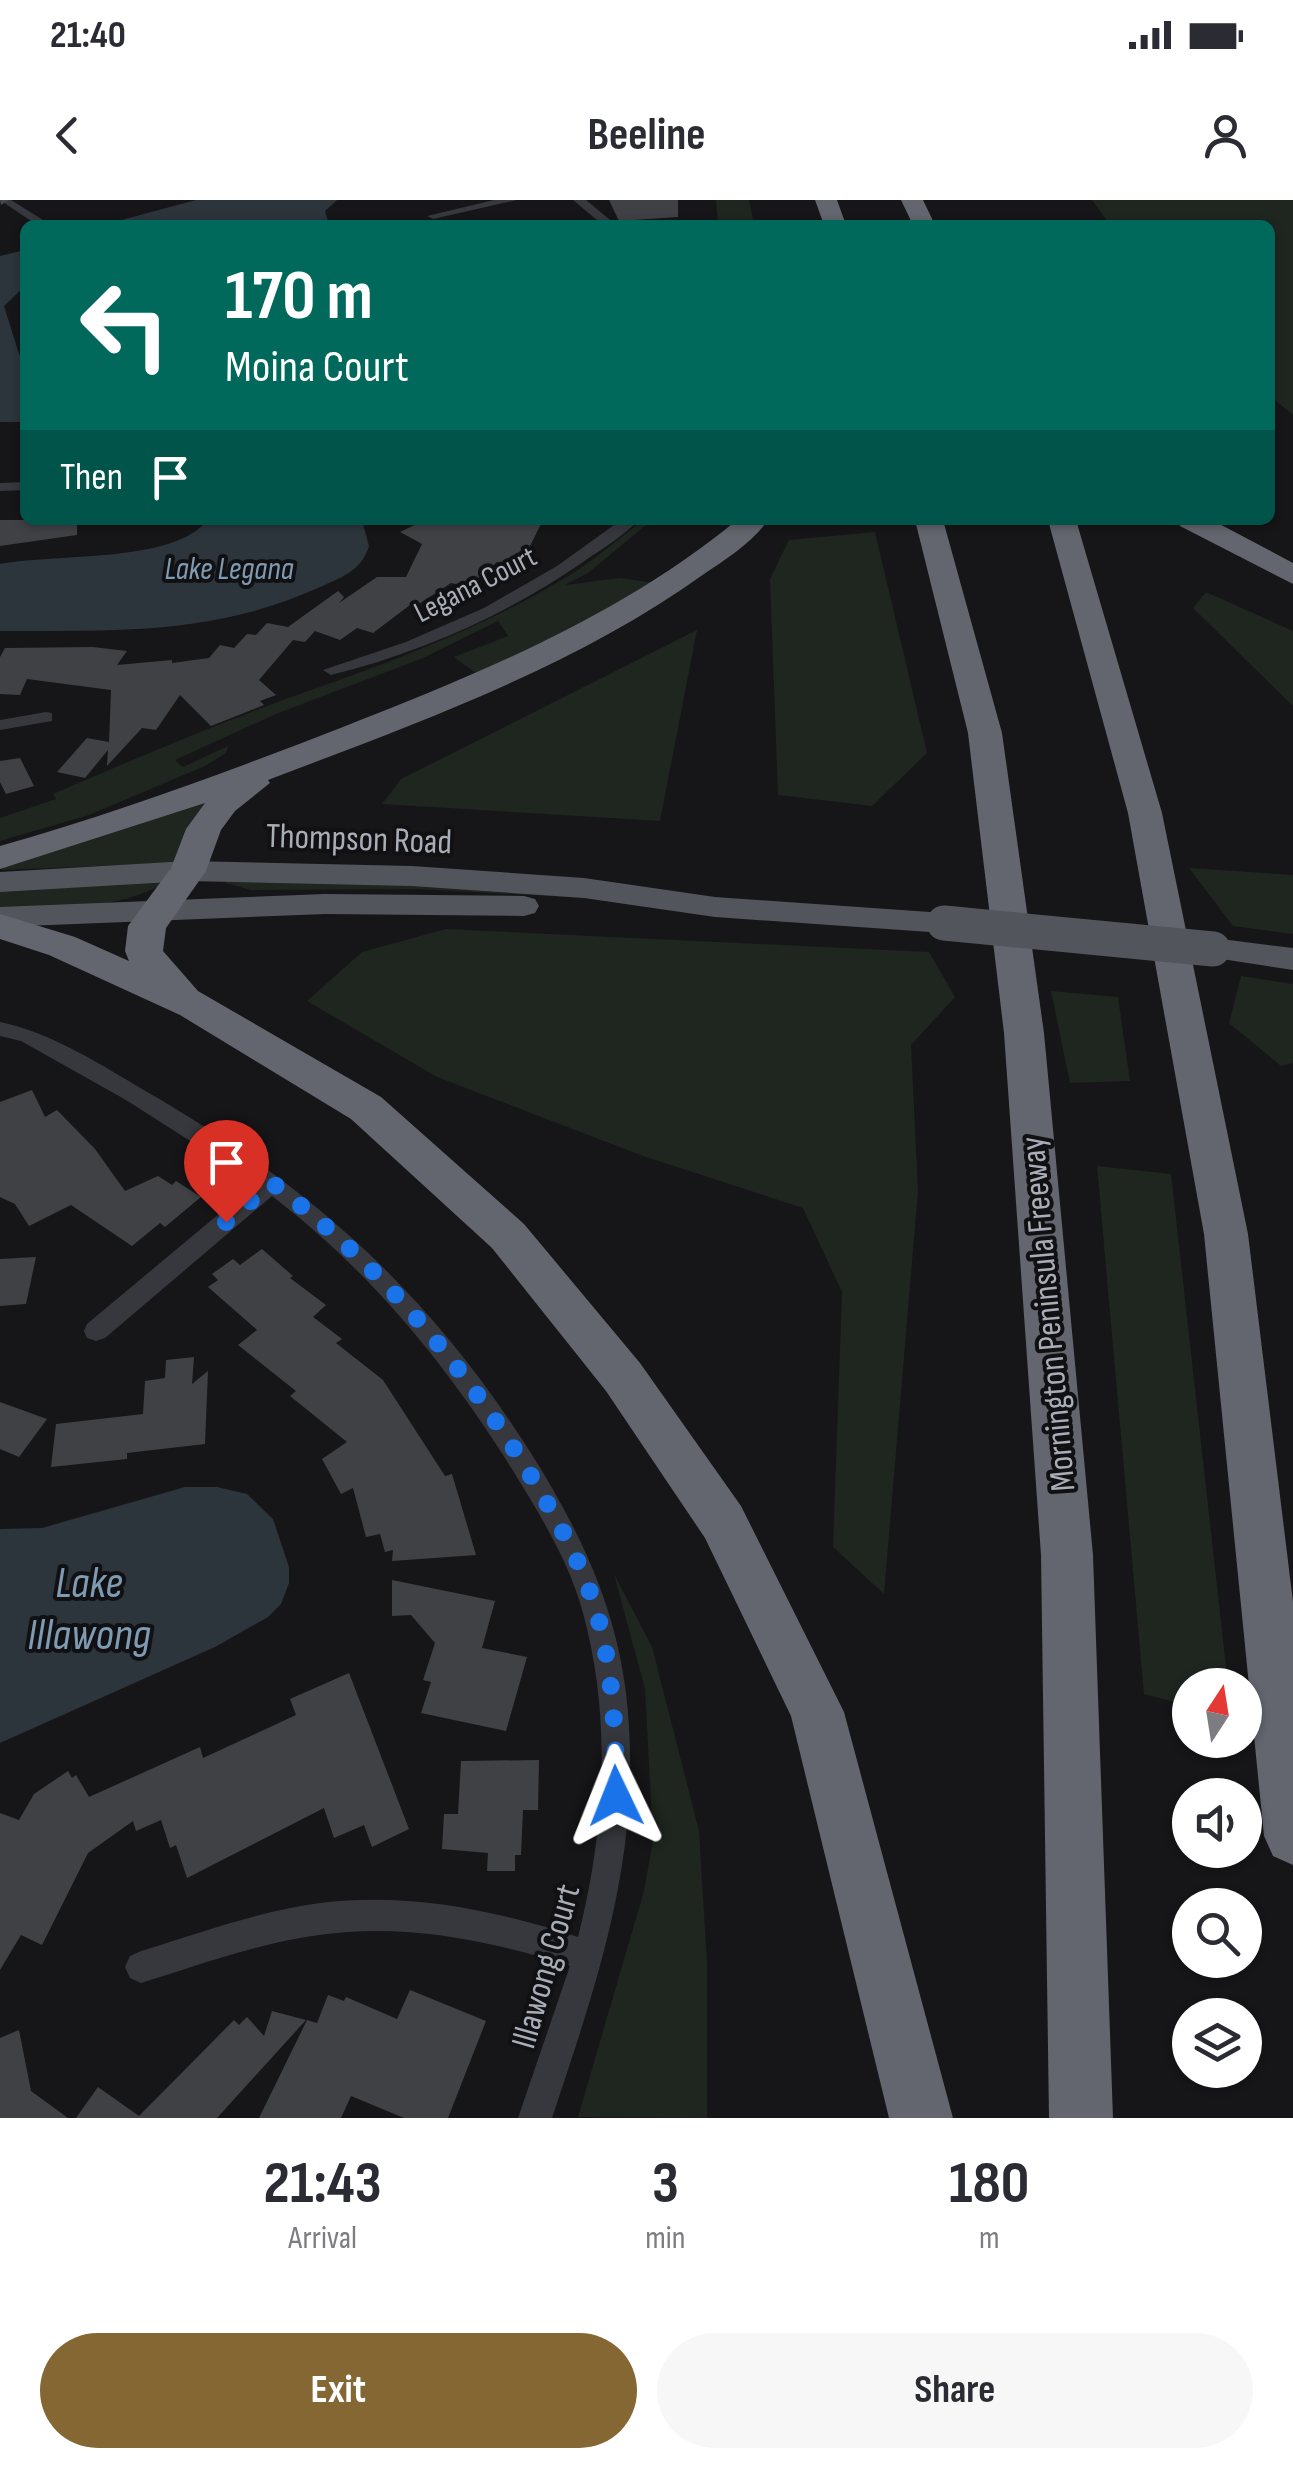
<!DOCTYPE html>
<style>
body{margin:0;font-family:"Sofia Sans Condensed",sans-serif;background:#f7f7f7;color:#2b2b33;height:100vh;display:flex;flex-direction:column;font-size:38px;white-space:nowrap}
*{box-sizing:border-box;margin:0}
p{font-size:32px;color:#7c7c81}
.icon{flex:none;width:55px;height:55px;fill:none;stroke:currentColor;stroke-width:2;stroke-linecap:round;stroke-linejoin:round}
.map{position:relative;height:1918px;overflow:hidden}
.drawer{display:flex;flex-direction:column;background:#fff;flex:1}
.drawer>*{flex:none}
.hud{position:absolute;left:20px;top:20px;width:1255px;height:305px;border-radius:15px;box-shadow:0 2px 8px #0004;background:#00695c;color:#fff;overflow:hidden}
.needle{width:65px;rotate:12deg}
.fabs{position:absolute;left:1172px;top:1468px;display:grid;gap:20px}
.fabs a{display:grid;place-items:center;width:90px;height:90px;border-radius:50%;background:#fff;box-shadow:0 2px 8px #0004;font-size:50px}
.pin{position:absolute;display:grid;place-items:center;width:85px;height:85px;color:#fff;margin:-102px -42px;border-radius:50% 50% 50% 0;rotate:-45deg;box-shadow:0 0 10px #0007}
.pin .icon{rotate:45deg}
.me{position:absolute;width:110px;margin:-55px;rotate:358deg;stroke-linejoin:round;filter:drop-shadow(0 0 8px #0008)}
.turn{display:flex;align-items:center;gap:35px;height:210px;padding:0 40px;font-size:45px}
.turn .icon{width:130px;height:130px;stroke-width:2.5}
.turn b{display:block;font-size:70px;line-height:85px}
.then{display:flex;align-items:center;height:95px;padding:0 40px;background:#0003;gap:20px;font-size:38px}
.eta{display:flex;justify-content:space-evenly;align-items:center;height:170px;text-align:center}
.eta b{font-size:60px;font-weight:700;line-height:70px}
.cta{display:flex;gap:20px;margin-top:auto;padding:20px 40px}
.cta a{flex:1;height:115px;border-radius:60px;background:#856733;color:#fff;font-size:40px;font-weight:700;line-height:115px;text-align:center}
.cta a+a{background:#f7f7f7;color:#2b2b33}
.status{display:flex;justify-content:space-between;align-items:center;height:70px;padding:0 50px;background:#fff;direction:ltr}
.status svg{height:28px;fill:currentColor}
header{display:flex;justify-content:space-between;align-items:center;height:130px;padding:0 40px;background:#fff;font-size:45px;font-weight:700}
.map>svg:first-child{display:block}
</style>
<div class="status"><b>21:40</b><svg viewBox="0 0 49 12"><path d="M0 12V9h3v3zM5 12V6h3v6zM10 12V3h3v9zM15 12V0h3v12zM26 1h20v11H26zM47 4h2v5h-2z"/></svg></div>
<header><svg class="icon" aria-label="back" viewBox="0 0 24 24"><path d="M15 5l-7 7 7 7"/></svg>Beeline<svg class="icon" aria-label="person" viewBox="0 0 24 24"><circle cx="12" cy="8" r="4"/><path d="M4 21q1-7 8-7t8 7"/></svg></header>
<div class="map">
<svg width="1293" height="1918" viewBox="0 0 1293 1918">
<rect width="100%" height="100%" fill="#161618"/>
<g fill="#1e261f">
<path d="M716,0h33l5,25 -132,-1 96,-2z"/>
<path d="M1092,0h201v215l-23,-19v-171h-160z"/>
<path d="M643,320h9l-64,53 -23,12 55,-7 34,5 -64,39 -113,52 -23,-17 54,-21 -10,-15 -75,37 -147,56 -101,46 8,7 45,-21 -2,7 -21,13 -116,49 -89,26v-23l56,-19 -3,-5c81,-35 163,-70 247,-100 93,-33 185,-67 270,-119 26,-16 49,-37 73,-55z"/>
<path d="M875,332l52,221 -55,53 -94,-11 -8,-216 19,-39z"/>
<path d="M1206,392l87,39v75l-100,-98z"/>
<path d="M697,430l-37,191 -278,-17 19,-25z"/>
<path d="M236,582l-61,81 -174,7 3,-5z"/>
<path d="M1189,668l104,7v59l-60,-8z"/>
<path d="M227,680l254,3 106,15 -169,-9 -167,1 -25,-7z"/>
<path d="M165,682c-46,30 -112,24 -165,27v-18z"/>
<path d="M446,729l483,23 26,45 -44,48 7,146 -34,403 -51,-47 9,-255 -39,-84 -160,-52 -206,-79 -130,-76 55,-49z"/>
<path d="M1241,776l52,8v79l-12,3 -52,-43z"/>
<path d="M1051,791l67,6 12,84 -60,2z"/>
<path d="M1097,966l74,8 57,511h-38v21l-46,-12z"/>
<path d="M614,1374l38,73 47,184 8,132v155l-129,-1 66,-226 9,-51 -8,-151z"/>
</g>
<g fill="#2c353c">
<path d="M196,0h141l-12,11 4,14h-226z"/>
<path d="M25,50v36l-21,20 15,48 6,7v61h-25v-166z"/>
<path d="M208,320h154l7,26c-7,25 -29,32 -51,42 -108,48 -203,42 -318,43v-67c56,-11 172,0 208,-44z"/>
<path d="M185,1287h32l30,7 26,25 16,48v16l-8,21 -13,13 -53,30 -215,96v-214l42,-1z"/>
</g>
<g fill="#404145">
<path d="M609,0h69v17l-59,4z"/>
<path d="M0,320h77v15l-77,11z"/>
<path d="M425,320h118l-17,34 -10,-1 -5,10 -14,-1 -28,25 -18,-4 -32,21 -5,-2 -41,31 -16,-5 -17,12 -25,-9 -10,11 -12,-2 -34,40 17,15 -16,6 4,4 -53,21 -31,-31 -24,35 -14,-2 -35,38 1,-16 -23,28 -28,-6 30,-34 22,4 2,-52 -84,-11 -7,16 -20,-1v-37l5,-9 88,-1 34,4 -10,14 55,-5v3l37,-5 11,-13 14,3 13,-14 9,1 11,-12 21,4 50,-36 6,6 -5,6 38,-26h29l16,-33 -22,-12z"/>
<path d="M20,558l14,28 -28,8 -6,-12v-21z"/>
<path d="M32,890l13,27 12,-7 38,39 30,42 33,-15 14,9 4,-4 25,16 -36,30 -5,-4 -28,23 -61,-41 -42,21 -14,-22 -15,-7v-95z"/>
<path d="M262,1049l31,27 -3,2 36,27 -13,12 29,22 -6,4 47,37 62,96 7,-2 24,81 -84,6 1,-11 -8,2 -5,-18 -14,3 -13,-49 -12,6 -19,-35 25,-17 -57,-46 6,-5 -58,-46 19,-15 -49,-43 10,-7 -6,-6 21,-15 7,6z"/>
<path d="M36,1057l-10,47 -26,2v-47z"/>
<path d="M194,1157l-2,27 16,-13 -3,73 -78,9v6l-76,8 5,-43 87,-10 2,-33 20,-3 1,-18z"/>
<path d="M0,1202l47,17 -28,38 -19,-8z"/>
<path d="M392,1380l103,21 -13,47 45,9 -21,74 -85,-18 10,-31 -8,-2 12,-37 -24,-28 -19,1z"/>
<path d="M349,1473l60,156 -37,18 -8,-22 -30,13 -10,-30 -137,70 -11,-33 -6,3 -9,-28 -25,11 -3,-10 -45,32 -46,92 -21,-10 -21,35v-157l19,7 15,-26 34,-23 4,7 4,-3 13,22 111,-50 3,11 93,-43 -6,-16z"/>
<path d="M539,1560l-1,50h-15l-2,45h-6v16h-28l1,-18 -46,-4 2,-35h14l3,-53z"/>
<path d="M410,1790l76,31 -38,97h-44l-53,-22 -10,22h-82l48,-98 10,3 11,-28 16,6 2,-4 51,22z"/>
<path d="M272,1811l34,9 -89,98h-141l22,-31 41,29 95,-96 5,5 8,-8 17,19z"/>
<path d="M19,1830l12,61 37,27h-68v-80z"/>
</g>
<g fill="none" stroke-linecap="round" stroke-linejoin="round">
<g fill="#37383d" fill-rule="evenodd">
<path d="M0,0h11l40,25h-14z"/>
<path d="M494,0h23l-84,19 -6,-3z"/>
<path d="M573,0h13l30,25h-13z"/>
<path d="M25,282v8l-25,1v-8z"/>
<path d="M621,320h18c-16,16 -37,29 -56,42 -77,53 -161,90 -252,113l-8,-5 83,-28 78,-34 73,-42z"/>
<path d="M46,512l6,1v8l-52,9v-10z"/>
<path d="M0,822c53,11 101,43 149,71 163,95 277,196 380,357 48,76 86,152 97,243 18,155 -26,281 -74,425h-34l52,-152c-81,-26 -166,-43 -251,-31 -61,8 -120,30 -178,48l-11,-5 -5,-11 5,-11 11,-5c59,-18 118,-40 179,-48 88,-11 175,7 258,34 27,-106 34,-218 5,-324 -14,-52 -43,-98 -71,-144 -65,-104 -142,-198 -240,-273l-167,142 -9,3 -9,-3 -3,-7 3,-7 169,-141 -130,-83 -105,-59 -21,-5z"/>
</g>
<path fill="#45474d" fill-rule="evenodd" d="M0,0h9l-8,5z"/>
<g fill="#53555c" fill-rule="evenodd">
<path d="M188,661l224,5 172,12 131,19 229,16 11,3 4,7 -4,7 -11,3 -229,-16 -131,-19 -172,-12 -224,-5 -188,11v-20z"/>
<path d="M325,694l199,2 11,3 4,7 -4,7 -11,3 -199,-2 -325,13v-20z"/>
<path d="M1213,738l80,10v22l-91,-14 -5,-7 5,-7z"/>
</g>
<g fill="#63666e" fill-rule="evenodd">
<path d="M815,0h22l9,25h-22z"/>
<path d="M901,0h22l12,25h-22z"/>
<path d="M737,320h31c-15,22 -42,39 -64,54 -131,94 -287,149 -436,206l2,3 -35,28 -14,19 -15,41 -40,57 -3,23 35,40 183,106 143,127 116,139 101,143 103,206 109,406h-64l-98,-402 -86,-178 -99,-147 -114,-143 -141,-129 -171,-104 -131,-60 -49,-16v-25l75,23 54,24 -4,-10 3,-25 43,-58 15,-39 19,-26 -205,66v-23c117,-33 230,-75 343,-119 140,-55 277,-111 394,-207z"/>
<path d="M915,320h28l59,213 42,300 49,522 20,563h-64l-8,-563 -37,-522 -36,-300z"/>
<path d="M1048,320h28l86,293 86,421 45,368v263l-20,-9 -9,-20 -60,-602 -76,-421z"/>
<path d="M1176,320h36l81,43v21l-113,-58z"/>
</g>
<path stroke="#53555c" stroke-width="35" d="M944,723l269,26"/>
</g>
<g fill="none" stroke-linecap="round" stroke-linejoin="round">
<path stroke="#1a73e8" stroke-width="18" stroke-dasharray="0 32.4" d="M226,1022l46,-39c105,79 187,176 256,288 26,43 52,88 67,136 18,59 21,127 21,189"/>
</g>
<g text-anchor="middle" stroke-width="8" stroke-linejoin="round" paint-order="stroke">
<g font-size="30" fill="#a8adb8" stroke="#111113">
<text transform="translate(475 384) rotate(-27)" y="10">Legana Court</text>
</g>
<g font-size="32" font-style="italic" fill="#7f9bb3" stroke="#111113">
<text x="229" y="379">Lake Legana</text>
</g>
<g font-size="35" fill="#a8adb8" stroke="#111113">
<text transform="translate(359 638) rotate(2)" y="12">Thompson Road</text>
<text transform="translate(1047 1114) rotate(-95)" y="12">Mornington Peninsula Freeway</text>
<text transform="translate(545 1766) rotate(-74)" y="12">Illawong Court</text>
</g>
<g font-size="45" font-style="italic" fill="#7f9bb3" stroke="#111113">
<text x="89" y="1397">Lake<tspan x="89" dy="52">Illawong</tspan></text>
</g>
</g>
</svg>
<div class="fabs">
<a><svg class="needle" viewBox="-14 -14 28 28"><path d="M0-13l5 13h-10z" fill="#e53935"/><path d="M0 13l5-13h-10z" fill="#7c7c81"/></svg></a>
<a><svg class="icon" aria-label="sound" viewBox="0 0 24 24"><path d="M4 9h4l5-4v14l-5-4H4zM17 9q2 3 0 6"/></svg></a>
<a><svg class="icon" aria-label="search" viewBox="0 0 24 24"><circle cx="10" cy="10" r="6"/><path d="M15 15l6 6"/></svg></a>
<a><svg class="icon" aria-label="layers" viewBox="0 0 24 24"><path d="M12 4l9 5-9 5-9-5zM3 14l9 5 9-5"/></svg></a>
</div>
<div class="pin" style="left:226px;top:1022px;background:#d93025"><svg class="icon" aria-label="arrive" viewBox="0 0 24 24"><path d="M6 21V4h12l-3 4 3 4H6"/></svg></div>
<svg class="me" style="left:616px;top:1596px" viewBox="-20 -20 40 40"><path d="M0-17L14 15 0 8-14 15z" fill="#1a73e8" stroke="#fff" stroke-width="4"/></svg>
<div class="hud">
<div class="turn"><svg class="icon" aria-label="left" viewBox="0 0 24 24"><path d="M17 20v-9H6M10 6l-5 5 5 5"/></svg><div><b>170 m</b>Moina Court</div></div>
<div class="then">Then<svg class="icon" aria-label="arrive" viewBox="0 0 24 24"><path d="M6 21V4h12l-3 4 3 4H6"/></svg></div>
</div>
</div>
<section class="drawer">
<div class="eta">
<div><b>21:43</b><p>Arrival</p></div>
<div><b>3</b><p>min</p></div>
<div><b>180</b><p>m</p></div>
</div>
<div class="cta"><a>Exit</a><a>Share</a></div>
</section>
